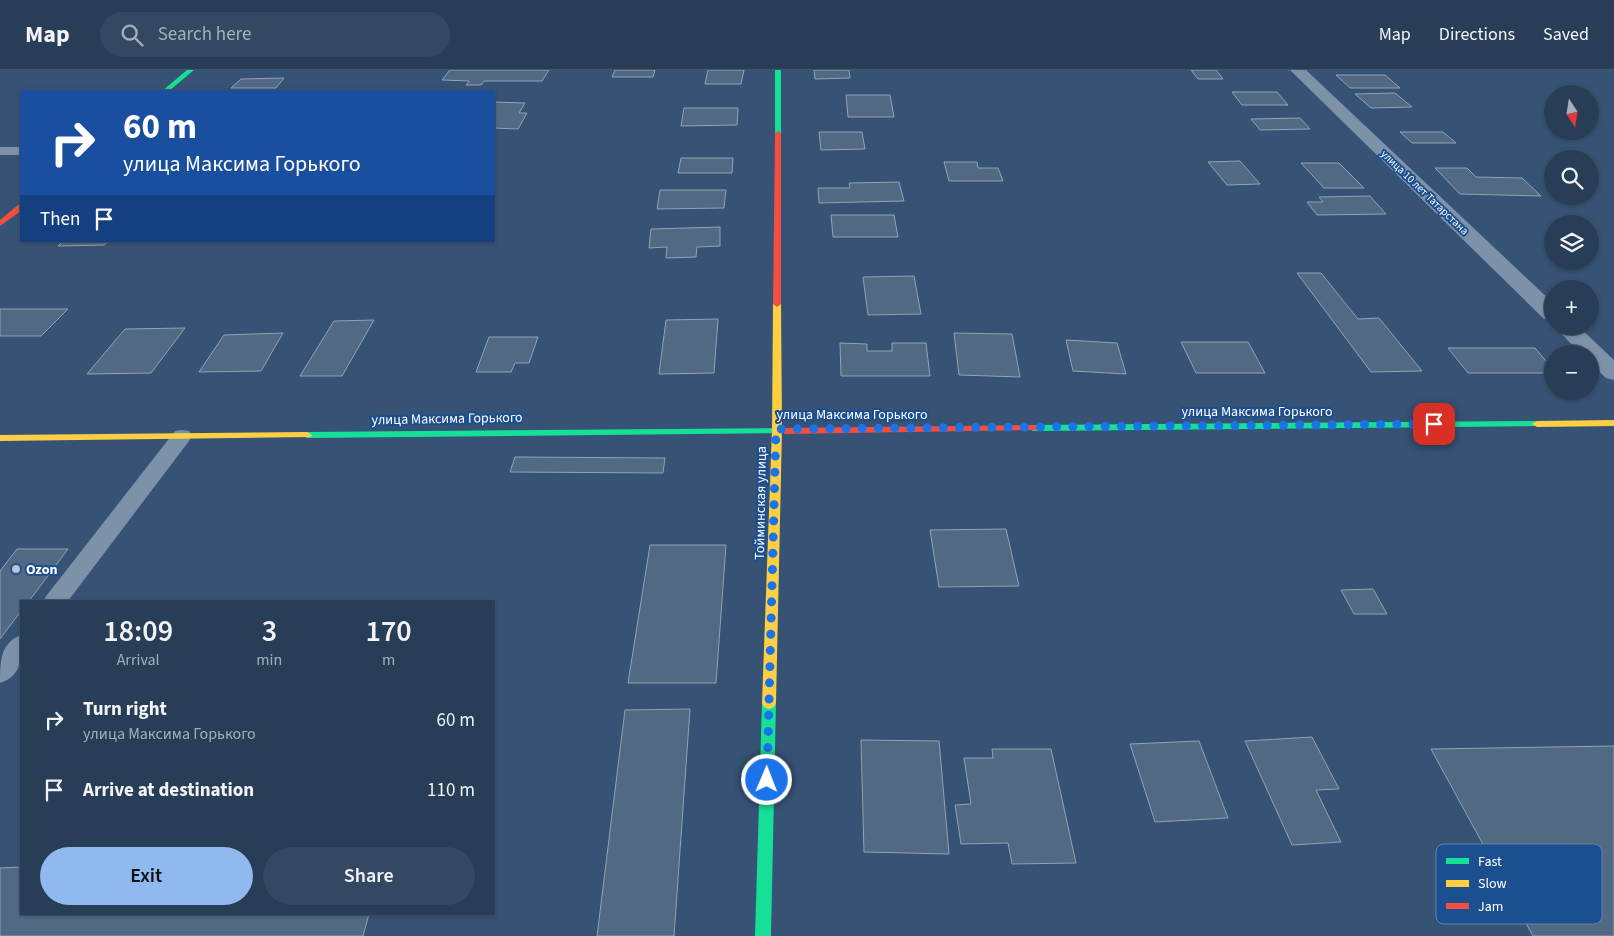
<!DOCTYPE html>
<meta charset="utf-8">
<style>
body{margin:0;font-family:"Source Sans 3",sans-serif;background:#344961;color:#f1f3f6;height:100vh;display:flex;flex-direction:column;font-size:19px;white-space:nowrap}
*{box-sizing:border-box;margin:0}
p{font-size:16px;color:#a5aeba}
.icon{flex:none;width:28px;height:28px;fill:none;stroke:currentColor;stroke-width:2;stroke-linecap:round;stroke-linejoin:round}
.map{position:relative;flex:1;overflow:hidden}
.drawer{position:absolute;left:20px;top:530px;width:475px;height:315px;display:flex;flex-direction:column;background:#283e57;border-radius:0px;box-shadow:0 1px 4px #0004,0 0 0 1px #44576d}
.drawer>*{flex:none}
.top-card{position:absolute;left:20px;top:20px;width:475px;height:152px;border-radius:0px;box-shadow:0 1px 4px #0004,0 0 0 1px #44576d;background:#1a4fa0;color:#fff;overflow:hidden}
.needle{width:32px;rotate:168deg}
.buttons{position:absolute;left:1544px;top:15px;display:grid;gap:10px}
.buttons a{display:grid;place-items:center;width:55px;height:55px;border-radius:50%;background:#283e57;box-shadow:0 1px 4px #0004,0 0 0 1px #44576d;font-size:25px}
.pin{position:absolute;display:grid;place-items:center;width:42px;height:42px;color:#fff;margin:-21px;border-radius:10px;box-shadow:0 2px 8px #0006}
.me{position:absolute;width:55px;margin:-28px;rotate:1deg;stroke-linejoin:round;filter:drop-shadow(0 0 4px #0008)}
.turn{display:flex;align-items:center;gap:18px;height:105px;padding:0 20px;font-size:22px}
.turn .icon{width:65px;height:65px;stroke-width:2.5}
.turn b{display:block;font-size:35px;line-height:42px}
.then{display:flex;align-items:center;height:48px;padding:0 20px;background:#0003;gap:10px;font-size:19px}
.eta{display:flex;justify-content:space-evenly;align-items:center;height:85px;text-align:center}
.eta b{font-size:30px;font-weight:600;line-height:35px}
.cta{display:flex;gap:10px;margin-top:auto;padding:10px 20px}
.cta a{flex:1;height:58px;border-radius:30px;background:#90b9f0;color:#111;font-size:20px;font-weight:600;line-height:58px;text-align:center}
.cta a+a{background:#344961;color:#f1f3f6}
ul{padding:0;list-style:none}
li{display:flex;align-items:center;gap:15px;height:70px;padding:0 20px}
li div{flex:1}
li b{display:block;font-size:19px}
li em{font-style:normal}
header{display:flex;align-items:center;gap:30px;box-sizing:border-box;height:70px;padding:0 25px;background:#283e57;border-bottom:1px solid #44576d}
header strong{font-size:24px}
nav{display:flex;gap:28px;margin-inline-start:auto;font-size:18px}
.search{width:350px;height:45px;background:#344961;display:flex;align-items:center;gap:12px;box-sizing:border-box;padding:0 18px;border-radius:28px;color:#a5aeba;font-size:19px}
.map>svg:first-child{display:block}
</style>
<header>
<strong>Map</strong>
<div class="search"><svg class="icon" aria-label="search" viewBox="0 0 24 24"><circle cx="10" cy="10" r="6"/><path d="M15 15l6 6"/></svg>Search here</div>
<nav><a>Map</a><a>Directions</a><a>Saved</a></nav>
</header>
<div class="map">
<svg width="1614" height="866" viewBox="0 0 1614 866">
<rect width="100%" height="100%" fill="#365274"/>
<g fill="#526984" stroke="#92a2b6">
<path d="M450,0h99l-7,11h-58l-3,4h-15l3,-4 -27,-1z"/>
<path d="M615,0h40l-2,7h-41z"/>
<path d="M708,0h36l-3,14h-36z"/>
<path d="M814,0h35l1,8 -35,1z"/>
<path d="M1191,0h25l7,9h-25z"/>
<path d="M1336,5h49l15,13h-50z"/>
<path d="M284,8l-8,10h-45l10,-9z"/>
<path d="M1232,22h45l11,13h-46z"/>
<path d="M1395,23l17,14 -41,1 -16,-14z"/>
<path d="M846,25h44l4,22h-46z"/>
<path d="M494,32l31,1 -6,10h8l-9,16 -24,-1z"/>
<path d="M684,38h54l-1,17 -56,1z"/>
<path d="M1300,48l10,11 -50,1 -9,-11z"/>
<path d="M819,62h43l3,17 -44,1z"/>
<path d="M1400,62h43l13,11h-44z"/>
<path d="M681,88h52l-1,15h-54z"/>
<path d="M1240,91l20,23 -33,1 -19,-23z"/>
<path d="M944,92h33l1,6h20l5,13h-54z"/>
<path d="M1301,93h38l25,25h-40z"/>
<path d="M1435,98h32l9,9 46,1 19,18 -81,-2z"/>
<path d="M899,112l5,19 -85,2 -1,-15h32l-1,-5z"/>
<path d="M660,120h66l-2,18 -67,1z"/>
<path d="M1370,126l16,18 -69,1 -10,-13h16l-4,-5z"/>
<path d="M831,145h63l4,22h-65z"/>
<path d="M720,157v19l-23,1 -1,10 -30,1 1,-11 -18,1 2,-19z"/>
<path d="M63,171h46l-5,4 -46,1z"/>
<path d="M1297,203h24l37,46 21,-1 43,53 -51,1z"/>
<path d="M914,206l7,38 -53,1 -5,-38z"/>
<path d="M0,239h68l-27,27h-41z"/>
<path d="M718,249l-4,54 -55,1 7,-54z"/>
<path d="M374,250l-32,56h-42l34,-55z"/>
<path d="M185,258l-34,45 -64,1 38,-45z"/>
<path d="M283,263l-22,38 -62,1 25,-37z"/>
<path d="M954,263l58,1 8,43 -61,-2z"/>
<path d="M489,267h49l-9,26h-14l-4,9h-35z"/>
<path d="M1066,270l51,3 9,31 -53,-3z"/>
<path d="M1181,272h67l17,31h-69z"/>
<path d="M840,273l27,1v7h25v-8h34l4,33h-89z"/>
<path d="M1448,278h87l17,20v5h-84z"/>
<path d="M515,387l150,1 -2,15 -153,-1z"/>
<path d="M1006,459l13,57 -80,1 -9,-57z"/>
<path d="M650,475h76l-10,138h-88z"/>
<path d="M17,479h51l-39,52h-8v10l-21,28v-68z"/>
<path d="M1373,519l14,25h-33l-13,-24z"/>
<path d="M690,639l-16,227h-77l28,-226z"/>
<path d="M1312,667l27,52 -23,1 25,52 -49,3 -47,-104z"/>
<path d="M861,670l78,1 10,113 -85,-2z"/>
<path d="M1199,671l29,77 -73,4 -25,-78z"/>
<path d="M1614,676v190h-81l-102,-187z"/>
<path d="M992,679h59l25,114 -64,1 -4,-21 -47,1 -6,-39 16,-1 -7,-46h29z"/>
<path d="M21,797v47h348l-6,22h-363v-68z"/>
</g>
<g fill="none" stroke-linecap="round" stroke-linejoin="round">
<g fill="#7d92a8" fill-rule="evenodd">
<rect x="0" y="77" width="21" height="8"/>
<path d="M182,360l7,1 3,5 -3,5 -121,160h-25l4,-6 128,-164z"/>
<path d="M21,565c1,20 2,41 -21,48 0,-21 0,-40 21,-48z"/>
</g>
<g fill="#7d92a8" fill-rule="evenodd">
<path d="M1290,0h16l246,232v18l-8,-1z"/>
<path d="M1554,256h24l36,34v20l-8,-2 -16,-15v-9h-9z"/>
</g>
<g fill="#16e098" fill-rule="evenodd">
<path d="M187,0h7l-25,21h-7z"/>
<path d="M775,0h6v63l-3,2 -3,-2z"/>
<path d="M1537,351l5,3 -1,2 -508,5 -5,-3 5,-3z"/>
<path d="M785,358l5,3 -1,2 -482,5 -5,-3 5,-3z"/>
<path d="M769,627l5,2 2,4 -5,233h-16l7,-233 2,-4z"/>
</g>
<g fill="#ffcf43" fill-rule="evenodd">
<path d="M777,231l4,3 1,125 -6,274 -2,4 -5,2 -5,-2 -2,-4 10,-274 1,-125z"/>
<path d="M1614,350v6l-77,1 -5,-3 5,-3z"/>
<path d="M307,362l5,3 -1,2 -311,4v-6z"/>
</g>
<g fill="#f24e42" fill-rule="evenodd">
<path d="M778,61l3,2v171l-4,3 -4,-3 2,-171z"/>
<path d="M18,135h3v6l-21,15v-6z"/>
<path d="M1033,355l4,1 1,2 -1,2 -252,4 -5,-3 5,-3z"/>
</g>
</g>
<g fill="none" stroke-linecap="round" stroke-linejoin="round">
<path stroke="#1a73e8" stroke-width="9" stroke-dasharray="0 16.2" d="M767,710l9,-351 658,-5"/>
</g>
<circle fill="#b9c2ce" stroke="#1b4f8f" stroke-width="2" cx="16" cy="499" r="5"/>
<g text-anchor="middle" stroke-width="4" stroke-linejoin="round" paint-order="stroke">
<g font-size="11" fill="#fff" stroke="#1b4f8f">
<text transform="translate(1425 122) rotate(44)" y="4">улица 10 лет Татарстана</text>
</g>
<g font-size="14" fill="#fff" stroke="#1b4f8f">
<text x="1257" y="346">улица Максима Горького</text>
<text x="852" y="349">улица Максима Горького</text>
<text transform="translate(447 348) rotate(-1)" y="5">улица Максима Горького</text>
<text transform="translate(760 433) rotate(-89)" y="5">Тойминская улица</text>
</g>
<g font-size="14" font-weight="bold" fill="#fff" stroke="#1b4f8f" text-anchor="start">
<text x="26" y="504">Ozon</text>
</g>
</g>
<rect x="1436" y="774" width="166" height="80" rx="8" fill="#1b4f8f" stroke="#5f84b1" stroke-width="1"/>
<rect x="1446" y="788" width="23" height="6" fill="#16e098"/>
<rect x="1446" y="810" width="23" height="7" fill="#ffcf43"/>
<rect x="1446" y="833" width="23" height="6" fill="#f24e42"/>
<g font-size="14" fill="#fff">
<text x="1478" y="796">Fast</text>
<text x="1478" y="818">Slow</text>
<text x="1478" y="841">Jam</text>
</g>
</svg>
<div class="buttons">
<a><svg class="needle" viewBox="-14 -14 28 28"><path d="M0-13l5 13h-10z" fill="#e53935"/><path d="M0 13l5-13h-10z" fill="#a5aeba"/></svg></a>
<a><svg class="icon" aria-label="search" viewBox="0 0 24 24"><circle cx="10" cy="10" r="6"/><path d="M15 15l6 6"/></svg></a>
<a><svg class="icon" aria-label="layers" viewBox="0 0 24 24"><path d="M12 4l9 5-9 5-9-5zM3 14l9 5 9-5"/></svg></a>
<a>+</a>
<a>−</a>
</div>
<div class="pin" style="left:1434px;top:354px;background:#d93025"><svg class="icon" aria-label="arrive" viewBox="0 0 24 24"><path d="M6 21V4h12l-3 4 3 4H6"/></svg></div>
<svg class="me" style="left:767px;top:710px" viewBox="-20 -20 40 40"><circle r="17" fill="#1a73e8" stroke="#fff" stroke-width="3"/><path d="M0-11L8 9 0 5-8 9z" fill="#fff"/></svg>
<div class="top-card">
<div class="turn"><svg class="icon" aria-label="right" viewBox="0 0 24 24"><path d="M7 20v-9h11M14 6l5 5-5 5"/></svg><div><b>60 m</b>улица Максима Горького</div></div>
<div class="then">Then<svg class="icon" aria-label="arrive" viewBox="0 0 24 24"><path d="M6 21V4h12l-3 4 3 4H6"/></svg></div>
</div>
<section class="drawer">
<div class="eta">
<div><b>18:09</b><p>Arrival</p></div>
<div><b>3</b><p>min</p></div>
<div><b>170</b><p>m</p></div>
</div>
<ul>
<li><svg class="icon" aria-label="right" viewBox="0 0 24 24"><path d="M7 20v-9h11M14 6l5 5-5 5"/></svg><div><b>Turn right</b><p>улица Максима Горького</p></div><em>60 m</em></li>
<li><svg class="icon" aria-label="arrive" viewBox="0 0 24 24"><path d="M6 21V4h12l-3 4 3 4H6"/></svg><div><b>Arrive at destination</b></div><em>110 m</em></li>
</ul>
<div class="cta"><a>Exit</a><a>Share</a></div>
</section>
</div>
